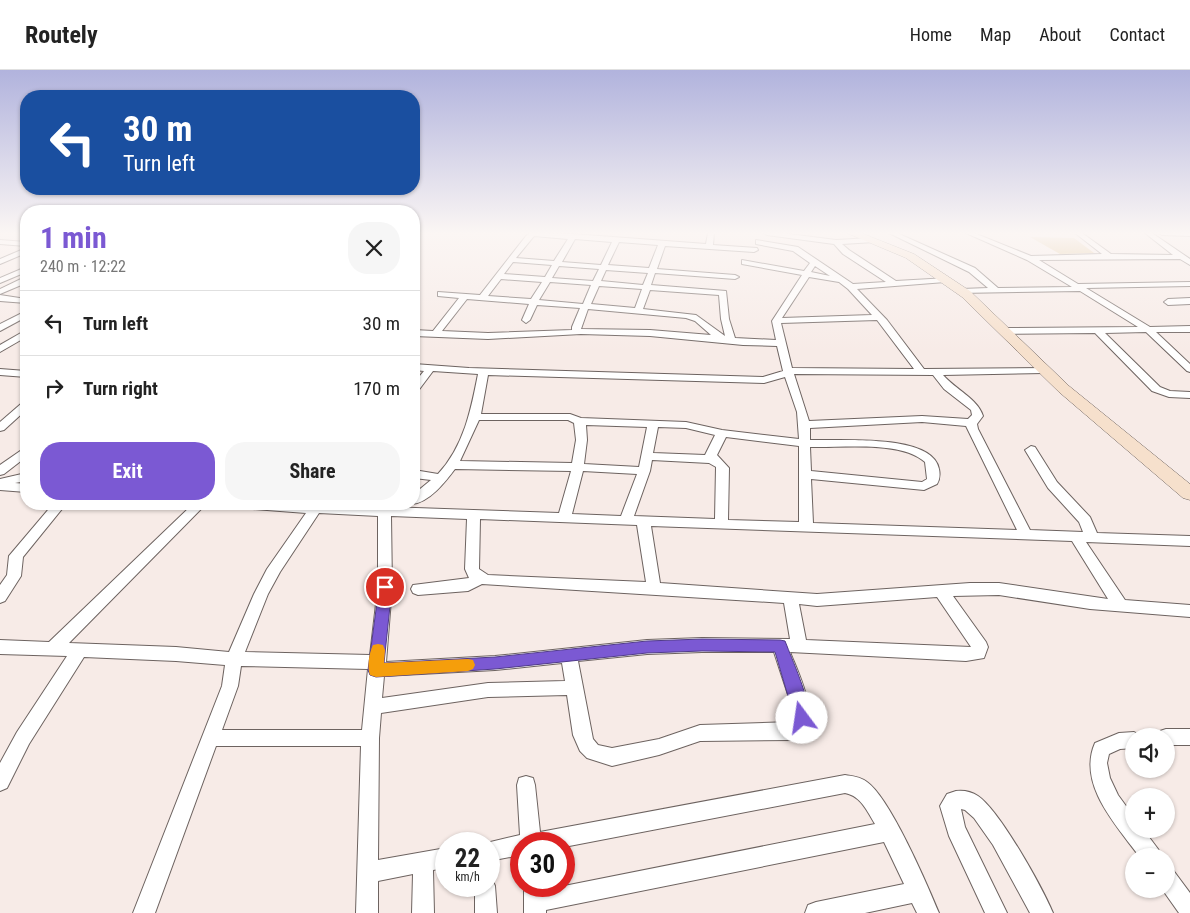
<!DOCTYPE html>
<meta charset="utf-8">
<style>
body{margin:0;font-family:"Roboto Condensed",sans-serif;background:#f6f6f6;color:#222;height:100vh;display:flex;flex-direction:column;font-size:19px;white-space:nowrap}
*{box-sizing:border-box;margin:0}
p{font-size:16px;color:#767676}
.icon{flex:none;width:28px;height:28px;fill:none;stroke:currentColor;stroke-width:2;stroke-linecap:round;stroke-linejoin:round}
.map{position:relative;flex:1;overflow:hidden}
.side{position:absolute;left:20px;top:135px;width:400px;height:305px;display:flex;flex-direction:column;background:#fff;border-radius:20px;box-shadow:0 1px 4px #0004}
.side>*{flex:none}
.banner{position:absolute;left:20px;top:20px;width:400px;height:105px;border-radius:20px;box-shadow:0 1px 4px #0004;background:#1a4fa0;color:#fff;overflow:hidden}
.controls{position:absolute;left:1125px;top:658px;display:grid;gap:10px}
.controls a{display:grid;place-items:center;width:50px;height:50px;border-radius:50%;background:#fff;box-shadow:0 1px 4px #0004;font-size:25px}
.speed{position:absolute;left:435px;top:762px;display:flex;gap:10px;font-size:25px;font-weight:700;text-align:center}
.speed>*{display:grid;place-content:center;width:65px;height:65px;border-radius:50%;background:#fff;box-shadow:0 1px 4px #0004;line-height:1}
.speed small{font-size:12px;font-weight:400}
.speed .limit{border:8px solid #d22;background:#fff;color:#111}
.pin{position:absolute;display:grid;place-items:center;width:42px;height:42px;color:#fff;margin:-21px;border:2px solid #fff;border-radius:50%;box-shadow:0 1px 5px #0007}
.me{position:absolute;width:55px;margin:-28px;rotate:346deg;stroke-linejoin:round;filter:drop-shadow(0 0 4px #0008)}
.turn{display:flex;align-items:center;gap:18px;height:105px;padding:0 20px;font-size:22px}
.turn .icon{width:65px;height:65px;stroke-width:2.5}
.turn b{display:block;font-size:35px;line-height:42px}
.round{display:grid;place-items:center;flex:none;width:52px;height:52px;border-radius:20px;background:#f6f6f6}
.summary{display:flex;align-items:center;justify-content:space-between;height:85px;padding:0 20px}
h1{font-size:30px;font-weight:700;line-height:38px;color:#7b59d3}
.primary-button{display:flex;gap:10px;margin-top:auto;padding:10px 20px}
.primary-button a{flex:1;height:58px;border-radius:20px;background:#7b59d3;color:#fff;font-size:20px;font-weight:700;line-height:58px;text-align:center}
.primary-button a+a{background:#f6f6f6;color:#222}
ul{padding:0;list-style:none}
li{display:flex;align-items:center;gap:15px;height:65px;padding:0 20px;border-top:1px solid #e0e0e0}
li div{flex:1}
li b{display:block;font-size:19px}
li em{font-style:normal}
header{display:flex;align-items:center;gap:30px;box-sizing:border-box;height:70px;padding:0 25px;background:#fff;border-bottom:1px solid #e0e0e0}
header strong{font-size:24px}
nav{display:flex;gap:28px;margin-inline-start:auto;font-size:18px}
.map>svg:first-child{display:block}
</style>
<header>
<strong>Routely</strong>
<nav><a>Home</a><a>Map</a><a>About</a><a>Contact</a></nav>
</header>
<div class="map">
<svg width="1190" height="843" viewBox="0 0 1190 843">
<rect width="100%" height="100%" fill="#f7ebe7"/>
<path fill="#ddc08a" d="M1030,167l44,1 20,15 -34,1z"/>
<g fill="none" stroke-linecap="round" stroke-linejoin="round">
<defs>
<g id="street">
<path d="M530,163l43,1 133,10 2,-11h6l-1,12 44,3 1,2 -4,2 -89,-6 -8,23 78,6 4,2 -4,2 -80,-6 -4,12 75,6 3,28 6,19 41,2 -4,-19 30,-46 -60,-11v-4l62,11 6,-8 -17,-12 -37,-7v-4l42,7 55,37 33,-2 -43,-28 -9,-10 -67,-9 -3,-2h17l55,7 35,-2 4,2 -1,2 -32,2 7,6 47,31 52,-3v4h-3l-88,7 30,31 37,49 124,-1 1,2 -5,3 -101,2c12,14 35,24 40,41l-6,8 1,5 52,101 53,2 -4,-10 -31,-34 -23,-38 6,-4 4,1 22,35 33,35 7,16 93,3v10l-104,-4 39,58 65,5v12l-100,-8 -91,-14 -46,1 33,46 2,5 -4,11 -18,3 -176,-9c9,23 36,75 3,88l-93,1 -41,14 -47,11 -25,-8 -7,-7 -7,-16 -6,-40 -79,2 -107,16 -2,25 -1,122 68,-12v20l-13,2 1,43h-22l1,-39 -35,7v32h-22l5,-167h-145l-61,167h-22l89,-227 3,-21 -49,-4 -92,-4 -55,87 -22,44 -7,3v-28l17,-31 50,-76 -67,-2v-14l49,2 144,-138h13l-137,139 107,4 53,5 25,-58 13,-25 39,-56 -66,-5 -5,-1 -1,-3h67l258,9 12,-42 -116,-2c-9,12 -26,34 -43,35l2,-10 17,-14 -17,-2v-8l24,4c26,-28 33,-64 40,-100l-45,-3 -15,20 -4,1v-9l10,-12 -10,-1v-6l55,4 294,9 20,-6 -6,-25 -34,-1 -93,-9 -69,-2 -93,5 -74,-3v-6l19,1 26,-33 -21,-2v-4l42,3 46,-59zM534,166l34,3 -14,22 -38,-3zM575,169l37,3 -11,23 -39,-3zM619,172l39,3 -9,23 -41,-3zM513,192l39,3 -7,12 -41,-3zM559,196l40,3 -6,12 -41,-3zM815,196l15,10 -19,-4zM606,200l42,3 -5,12 -42,-4zM809,207l30,5 9,7 24,26 -90,3zM501,209l41,3 -11,17 -43,-3zM550,212l41,3 -8,19 -44,-4zM599,216l43,3 -7,19 -44,-4zM650,220l69,5 2,24 4,17 -29,-21 -53,-6zM467,229l62,5 -7,16 4,3 4,-3 7,-15 43,3 -8,19v3l-84,3 -46,-2zM588,239l98,9 9,3 16,14 -61,-5 -69,-1zM877,250l37,49 -122,-1 -11,-45zM794,304l139,1 11,14 27,21 1,5 -4,4 -46,-3 -113,5zM488,305l276,8 21,-6 12,35 2,27 -77,-9 -36,-8 -105,-4 -11,-4h-89zM479,350h89l6,3 2,17 -4,23 -112,-2zM922,352l44,4 51,104 -204,-7 -2,-44 113,11 13,-6c3,-5 3,-10 2,-15 -6,-36 -102,-28 -129,-29v-12zM586,355l61,2 -8,40 -55,-3 3,-24zM658,357l28,1 29,7 -10,20 -52,-2zM726,367l73,9v76l-71,-2 1,-52 -12,-13zM810,377c31,1 91,-7 115,15l2,17 -5,3 -111,-11zM652,390l57,3 7,4 -1,52 -81,-3 16,-45zM583,401l54,3 -16,42 -49,-2zM319,443l59,3v71l-8,68 -125,-3 23,-58 12,-22zM391,446l76,3 -2,50 4,9 -56,7 -2,4 2,4 5,2 50,-4 14,-7 302,19 6,36 -88,-1 -55,2 -152,16 -109,6 6,-75zM480,449l157,6 9,57 -158,-7 -9,-6zM651,456l421,15 36,58 -109,-16h-29l-153,11 -157,-11zM937,527l34,50 -165,-7 -7,-36 18,2zM702,582h72l17,52 2,9 -2,9 -91,3 -41,14 -47,9 -14,-3 -5,-6 -15,-78 69,-7zM562,593l3,18 -77,2 -106,15 2,-22 111,-6zM241,596l127,3 -6,61h-140l16,-44z"/>
<path d="M889,163h8l78,35 23,20 74,-1 -45,-27 -61,-27h8l57,23 71,-2 -27,-21h7l29,21 62,1 -28,-22h7l38,26v6l-10,-6 -141,1 39,24 112,-2v4l-104,2 64,39 40,-1v6h-34l34,32v8l-3,-1 -41,-39 -41,1 55,54 10,4 20,1v6l-21,-1 -17,-6 -57,-58 -91,1 -5,-3 5,-3 134,-1 -58,-36 -122,2 -1,-2 4,-2 27,-1 -19,-16z"/>
<path d="M1159,163h31v3l-28,-1z"/>
<path d="M0,170l26,2v4l-26,-2z"/>
<path d="M26,178v5l-26,11v-5z"/>
<path d="M26,197v5l-26,11v-5z"/>
<path d="M23,208h3v5l-26,11v-5z"/>
<path d="M0,225l26,4v4l-26,-2z"/>
<path d="M1190,228v6l-22,1 -4,-3 4,-3z"/>
<path d="M26,241v6l-26,14v-7z"/>
<path d="M26,260v7l-26,15v-7z"/>
<path d="M0,299l26,2v6l-26,-2z"/>
<path d="M26,332v8l-22,20 -4,1v-9l22,-19z"/>
<path d="M26,377v10l-22,17 -4,1v-10z"/>
<path d="M26,403v8l-11,2 11,1v8l-26,-2v-11z"/>
<path d="M53,434h13l-43,53 -2,19 -16,25 -5,2v-18l7,-10 2,-19z"/>
<path d="M1166,659h24v16h-24v-9h-9l3,-5z"/>
<path d="M1134,662l7,4h-7v12l-14,1 -11,5 -2,9 3,15 8,17 16,22v12h9l15,20 3,7h-22c-23,-31 -62,-72 -44,-113l24,-10z"/>
<path d="M845,705c7,1 16,2 22,7 23,16 60,102 72,131h-22l-5,-10 -47,10h-60l3,-8 8,-3 88,-18 -20,-42 -338,68v3h-22v-27h20l1,2 19,-2 311,-62c-8,-13 -14,-28 -30,-31l-281,54v-3h-43v11l-32,6v-17h-7l38,-9 -3,-50 2,-7 7,-2 7,2 2,7 5,47z"/>
<path d="M956,721c8,-1 16,1 22,5 22,15 64,91 75,117h-23l-37,-68 -19,-27 -9,-8 -4,-1 4,18 42,86h-22l-36,-77 -9,-30 7,-12z"/>
<path d="M1166,797l7,3 17,23v20h-11l-17,-24h4z"/>
<path d="M489,807l3,2 3,7 2,27h-22v-27h14z"/>
</g>
<path id="secondary" d="M847,163h14l53,21 56,37 99,95 121,98v16l-7,-2 -124,-106 -97,-95 -56,-39z"/>
</defs>
<use href="#street" stroke="#6d6360" stroke-width="2"/>
<use href="#secondary" stroke="#6d6360" stroke-width="1"/>
<use href="#street" fill="#fff" fill-rule="evenodd"/>
<use href="#secondary" fill="#f6e0cc" fill-rule="evenodd"/>
</g>
<linearGradient id="sky" x2="0" y2="1"><stop stop-color="#b1b3dd"/><stop offset="0.58" stop-color="#fbf6f4"/><stop offset="1" stop-color="#fbf6f4" stop-opacity="0"/></linearGradient>
<rect width="1190" height="281" fill="url(#sky)"/>
<path fill="#7b59d3" stroke="#503a89" d="M385,512l5,1 2,4 -8,76 111,-6 152,-16 55,-2 78,1 5,1 2,5c6,16 27,62 21,77l-6,2 -6,-2 -21,-71 -73,-1 -55,2 -152,16 -119,8 -6,-2 -2,-5 11,-83 1,-4z"/>
<path fill="#f59e0b" d="M378,574l5,1 2,5 -1,13 84,-4 5,1 2,5 -2,4 -5,2 -92,6 -6,-2c-3,-8 -1,-22 3,-30z"/>
</svg>
<div class="controls">
<a><svg class="icon" aria-label="sound" viewBox="0 0 24 24"><path d="M4 9h4l5-4v14l-5-4H4zM17 9q2 3 0 6"/></svg></a>
<a>+</a>
<a>−</a>
</div>
<div class="speed"><div>22<small>km/h</small></div><div class="limit">30</div></div>
<div class="pin" style="left:385px;top:517px;background:#d93025"><svg class="icon" aria-label="arrive" viewBox="0 0 24 24"><path d="M6 21V4h12l-3 4 3 4H6"/></svg></div>
<svg class="me" style="left:802px;top:648px" viewBox="-20 -20 40 40"><circle r="19" fill="#fff"/><path d="M0-13L10 11 0 6-10 11z" fill="#7b59d3"/></svg>
<div class="banner">
<div class="turn"><svg class="icon" aria-label="left" viewBox="0 0 24 24"><path d="M17 20v-9H6M10 6l-5 5 5 5"/></svg><div><b>30 m</b>Turn left</div></div>
</div>
<section class="side">
<div class="summary"><div><h1>1 min</h1><p>240 m · 12:22</p></div><a class="round"><svg class="icon" aria-label="close" viewBox="0 0 24 24"><path d="M6 6l12 12M18 6L6 18"/></svg></a></div>
<ul>
<li><svg class="icon" aria-label="left" viewBox="0 0 24 24"><path d="M17 20v-9H6M10 6l-5 5 5 5"/></svg><div><b>Turn left</b></div><em>30 m</em></li>
<li><svg class="icon" aria-label="right" viewBox="0 0 24 24"><path d="M7 20v-9h11M14 6l5 5-5 5"/></svg><div><b>Turn right</b></div><em>170 m</em></li>
</ul>
<div class="primary-button"><a>Exit</a><a>Share</a></div>
</section>
</div>
